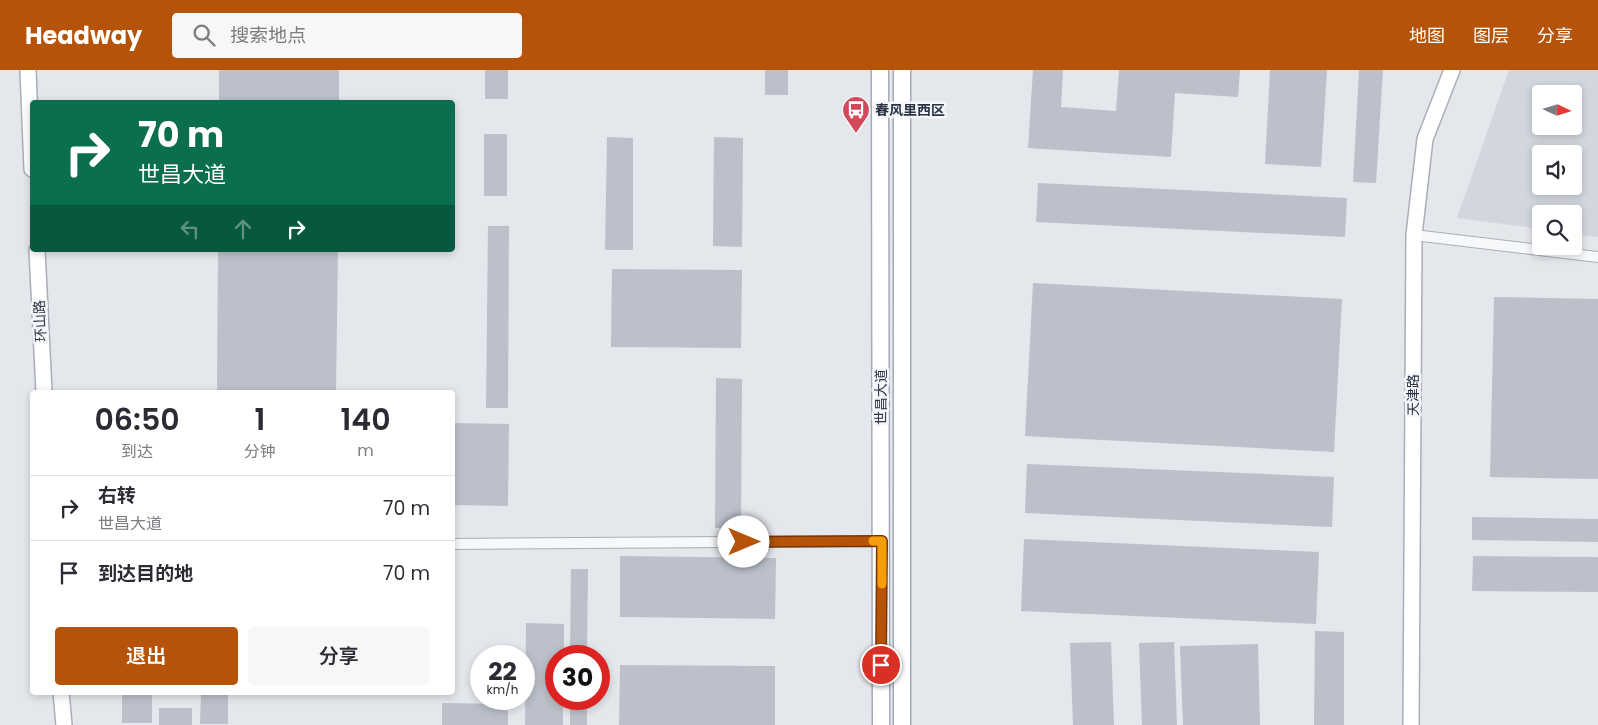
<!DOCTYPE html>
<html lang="zh">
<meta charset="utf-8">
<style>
body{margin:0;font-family:Poppins,"Noto Sans SC",sans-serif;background:#f7f7f7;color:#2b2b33;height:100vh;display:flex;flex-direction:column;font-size:19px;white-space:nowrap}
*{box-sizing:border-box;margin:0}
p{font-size:16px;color:#7c7c81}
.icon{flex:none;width:28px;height:28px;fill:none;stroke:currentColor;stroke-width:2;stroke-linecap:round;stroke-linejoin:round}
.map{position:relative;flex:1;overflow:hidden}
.details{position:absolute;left:30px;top:320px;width:425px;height:305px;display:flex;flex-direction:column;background:#fff;border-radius:5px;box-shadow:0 2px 8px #0003}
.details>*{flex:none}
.hud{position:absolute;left:30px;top:30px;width:425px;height:152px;border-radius:5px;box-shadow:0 2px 8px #0003;background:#0b6e4f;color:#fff;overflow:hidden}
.needle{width:32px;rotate:94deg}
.controls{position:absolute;left:1532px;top:15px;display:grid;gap:10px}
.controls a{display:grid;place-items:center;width:50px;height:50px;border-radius:5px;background:#fff;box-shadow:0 2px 8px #0003;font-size:25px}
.speed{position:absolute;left:470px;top:575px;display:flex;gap:10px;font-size:25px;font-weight:700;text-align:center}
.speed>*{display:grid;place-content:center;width:65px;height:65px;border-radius:50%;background:#fff;box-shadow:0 2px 8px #0003;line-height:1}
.speed small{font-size:12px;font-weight:400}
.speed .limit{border:8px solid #d22;background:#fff;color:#111}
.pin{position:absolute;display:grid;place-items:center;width:42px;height:42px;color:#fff;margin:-21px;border:2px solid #fff;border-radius:50%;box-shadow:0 1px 5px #0007}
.me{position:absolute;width:55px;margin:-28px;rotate:90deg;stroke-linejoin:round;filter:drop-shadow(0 0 4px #0008)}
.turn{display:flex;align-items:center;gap:18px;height:105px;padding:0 25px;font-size:22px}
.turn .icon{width:65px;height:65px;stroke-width:2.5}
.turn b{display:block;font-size:35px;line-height:42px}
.lanes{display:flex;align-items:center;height:48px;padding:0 25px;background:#0003;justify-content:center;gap:25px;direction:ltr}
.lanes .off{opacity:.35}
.eta{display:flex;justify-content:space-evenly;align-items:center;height:85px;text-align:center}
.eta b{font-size:30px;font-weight:600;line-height:35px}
.button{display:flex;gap:10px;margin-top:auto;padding:10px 25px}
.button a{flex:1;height:58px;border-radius:5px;background:#b45309;color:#fff;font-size:20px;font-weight:600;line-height:58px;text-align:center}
.button a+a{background:#f7f7f7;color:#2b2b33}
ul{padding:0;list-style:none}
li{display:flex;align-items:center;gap:15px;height:65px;padding:0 25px;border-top:1px solid #e1e1e2}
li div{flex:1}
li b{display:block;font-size:19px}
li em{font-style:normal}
header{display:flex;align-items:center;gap:30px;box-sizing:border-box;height:70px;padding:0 25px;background:#b45309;color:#fff}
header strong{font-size:24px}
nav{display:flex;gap:28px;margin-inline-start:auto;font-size:18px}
.search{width:350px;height:45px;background:#f7f7f7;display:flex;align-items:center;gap:12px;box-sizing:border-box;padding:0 18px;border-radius:5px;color:#7c7c81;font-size:19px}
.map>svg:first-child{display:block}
</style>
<header>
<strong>Headway</strong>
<div class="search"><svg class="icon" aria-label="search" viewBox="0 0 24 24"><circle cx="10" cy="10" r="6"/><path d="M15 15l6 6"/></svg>搜索地点</div>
<nav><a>地图</a><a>图层</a><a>分享</a></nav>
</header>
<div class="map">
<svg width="1598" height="655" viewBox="0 0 1598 655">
<rect width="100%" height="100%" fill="#e4e7ec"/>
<path fill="#d2d6de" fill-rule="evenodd" d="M1509,0h89v167l-24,-3v-20h-33v15l-84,-11zM1541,24h33v32h-33zM1541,84h33v32h-33z"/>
<g fill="#bbc0ca">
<rect x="219" y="0" width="120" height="32"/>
<rect x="485" y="0" width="23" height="29"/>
<rect x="765" y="0" width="23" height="25"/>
<path d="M1033,0h30l-2,37 55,4 3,-41h121l-2,27 -63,-4 -4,64 -143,-9z"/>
<path d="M1270,0h57l-6,97 -56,-3z"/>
<path d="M1359,0h24l-7,113 -23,-1z"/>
<rect x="484" y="64" width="23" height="62"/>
<path d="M607,67l26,1v112h-28z"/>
<path d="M714,67l29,1 -1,109 -29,-1z"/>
<path d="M1038,113l309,15 -2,39 -309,-15z"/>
<path d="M488,156h21l-1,182h-22z"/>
<path d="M218,180h120l-2,142h-119z"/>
<path d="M612,199l130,1 -1,78 -130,-1z"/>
<path d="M1033,213l309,16 -8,153 -309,-16z"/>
<path d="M1494,227l104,2v180l-108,-2z"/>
<path d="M716,308l26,1 -1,149h-26z"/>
<path d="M452,353l57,1 -1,82 -56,-1z"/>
<path d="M1027,394l307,13 -2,50 -307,-14z"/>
<path d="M1472,447l126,2v23l-126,-2z"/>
<path d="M1024,469l295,13 -3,72 -295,-13z"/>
<path d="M620,486l156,2 -1,61 -155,-2z"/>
<path d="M1473,486l125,1v35l-126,-1z"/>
<path d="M571,499h17l-1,87h-17z"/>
<path d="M526,553l38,1v32h-8v43h7v26h-38z"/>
<path d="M1315,561l29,1v93h-30z"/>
<path d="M1111,572l3,83h-41l-3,-82z"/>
<path d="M1174,572l3,83h-35l-3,-82z"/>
<path d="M1258,574l2,81h-77l-3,-79z"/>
<path d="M620,595l155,1v59h-156z"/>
<rect x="122" y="622" width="30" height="31"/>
<path d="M201,622h27v32h-28z"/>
<rect x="570" y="629" width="17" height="26"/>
<path d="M442,633l66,1v21h-66z"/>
<rect x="159" y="638" width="33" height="17"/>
</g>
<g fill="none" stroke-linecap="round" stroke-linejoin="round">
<defs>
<g id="street">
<path d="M1414,165l184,22"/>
<path d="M452,474l430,-3"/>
</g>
<g id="secondary">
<path d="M28,0l4,99"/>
<path d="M37,180l7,142"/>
<path d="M61,622l3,33"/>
<path d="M1411,655l3,-490 11,-96 27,-69"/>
</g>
<g id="primary">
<path d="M880,0l1,655"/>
<path d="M902,655v-655"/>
</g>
</defs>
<use href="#street" stroke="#a9aeb7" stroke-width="12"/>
<use href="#secondary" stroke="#a9aeb7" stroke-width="18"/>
<use href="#primary" stroke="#a3abb8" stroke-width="19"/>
<use href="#street" stroke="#f7f8fa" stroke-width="10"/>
<use href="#secondary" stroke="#fff" stroke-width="15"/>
<use href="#primary" stroke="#fff" stroke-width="16"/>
</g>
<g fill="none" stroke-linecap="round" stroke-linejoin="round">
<defs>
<path id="route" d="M744,472l138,-1 -1,124"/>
</defs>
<use href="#route" stroke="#753606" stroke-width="12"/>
<use href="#route" stroke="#b45309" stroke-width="9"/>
<path stroke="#f59e0b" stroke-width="9" d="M873,471h9v43"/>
</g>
<defs>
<symbol id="bus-pin" viewBox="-11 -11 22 30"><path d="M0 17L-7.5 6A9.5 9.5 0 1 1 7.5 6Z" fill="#d1495b" stroke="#f4f6f9"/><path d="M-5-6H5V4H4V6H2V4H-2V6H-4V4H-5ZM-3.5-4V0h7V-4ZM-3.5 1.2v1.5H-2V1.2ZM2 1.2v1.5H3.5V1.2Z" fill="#fff"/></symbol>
</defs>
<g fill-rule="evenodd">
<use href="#bus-pin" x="840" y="24" width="32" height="43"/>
</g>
<g text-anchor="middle" stroke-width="5" stroke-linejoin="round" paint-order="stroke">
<g font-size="14" font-weight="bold" fill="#2b3445" stroke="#f4f6f9" text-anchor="start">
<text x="875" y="45">春风里西区</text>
</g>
<g font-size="14" fill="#2b3445" stroke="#f4f6f9">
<text transform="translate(40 251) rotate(-93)" y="5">环山路</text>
<text transform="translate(1413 325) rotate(-90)" y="5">天津路</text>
<text transform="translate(881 327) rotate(-90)" y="5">世昌大道</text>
</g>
</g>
</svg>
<div class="controls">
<a><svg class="needle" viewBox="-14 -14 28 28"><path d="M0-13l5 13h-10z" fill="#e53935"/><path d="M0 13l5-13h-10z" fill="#7c7c81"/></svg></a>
<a><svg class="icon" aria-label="sound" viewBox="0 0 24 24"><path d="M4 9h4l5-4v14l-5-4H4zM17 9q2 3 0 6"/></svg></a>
<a><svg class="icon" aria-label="search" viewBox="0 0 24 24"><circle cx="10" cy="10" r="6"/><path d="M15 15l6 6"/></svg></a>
</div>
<div class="speed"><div>22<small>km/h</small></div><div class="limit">30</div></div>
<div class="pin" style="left:881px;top:595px;background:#d93025"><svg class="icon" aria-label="arrive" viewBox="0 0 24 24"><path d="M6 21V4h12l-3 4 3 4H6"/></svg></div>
<svg class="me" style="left:744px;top:472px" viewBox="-20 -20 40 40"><circle r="19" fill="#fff"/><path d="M0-13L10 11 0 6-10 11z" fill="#b45309"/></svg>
<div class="hud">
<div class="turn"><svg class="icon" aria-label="right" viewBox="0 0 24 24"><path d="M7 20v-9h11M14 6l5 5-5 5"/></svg><div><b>70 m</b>世昌大道</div></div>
<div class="lanes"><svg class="icon off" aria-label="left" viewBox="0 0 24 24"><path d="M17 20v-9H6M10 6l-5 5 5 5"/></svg><svg class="icon off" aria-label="ahead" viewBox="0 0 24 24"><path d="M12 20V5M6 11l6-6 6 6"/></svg><svg class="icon" aria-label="right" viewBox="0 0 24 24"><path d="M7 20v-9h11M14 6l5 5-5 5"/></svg></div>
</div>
<section class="details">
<div class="eta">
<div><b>06:50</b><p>到达</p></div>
<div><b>1</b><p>分钟</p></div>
<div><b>140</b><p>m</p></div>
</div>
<ul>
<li><svg class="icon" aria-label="right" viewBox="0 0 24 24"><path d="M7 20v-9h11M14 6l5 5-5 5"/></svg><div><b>右转</b><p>世昌大道</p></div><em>70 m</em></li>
<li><svg class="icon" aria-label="arrive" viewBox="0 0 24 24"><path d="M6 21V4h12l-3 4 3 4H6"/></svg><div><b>到达目的地</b></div><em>70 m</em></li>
</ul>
<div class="button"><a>退出</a><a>分享</a></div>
</section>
</div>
